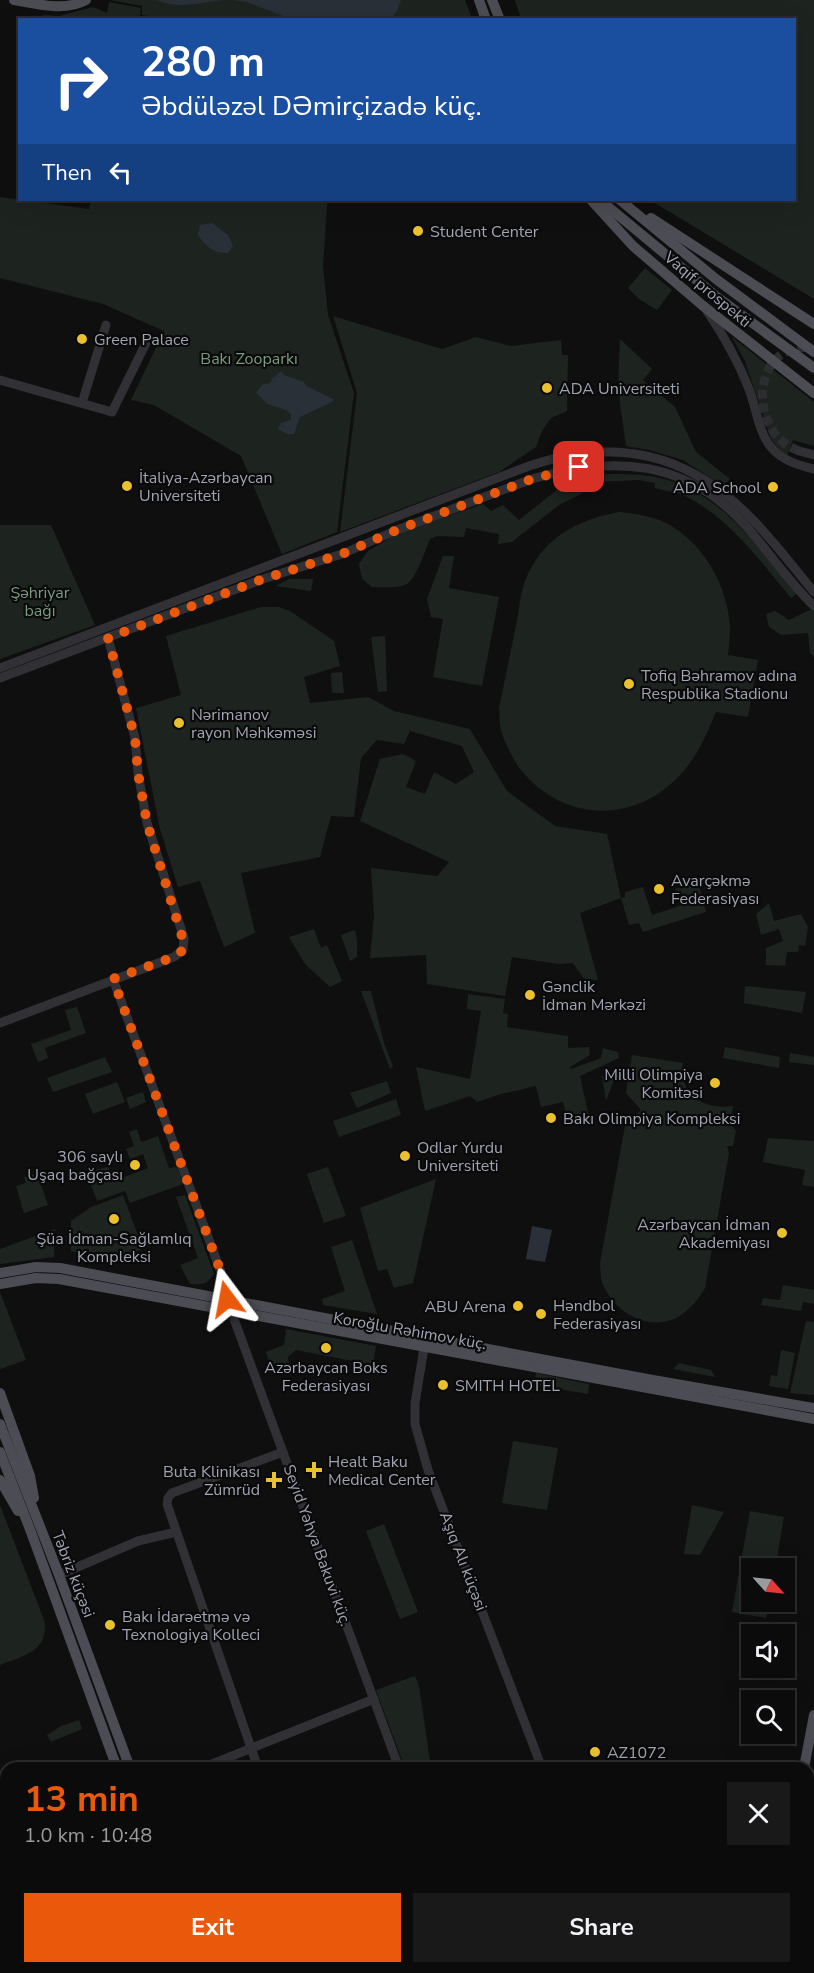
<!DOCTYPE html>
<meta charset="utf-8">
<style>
body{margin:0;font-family:"Nunito Sans",sans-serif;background:#19191a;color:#f1f3f6;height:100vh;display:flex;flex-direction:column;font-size:22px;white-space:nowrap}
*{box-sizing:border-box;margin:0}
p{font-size:20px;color:#9a9b9d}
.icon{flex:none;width:33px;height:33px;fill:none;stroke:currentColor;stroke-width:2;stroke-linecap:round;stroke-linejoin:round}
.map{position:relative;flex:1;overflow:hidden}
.side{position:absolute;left:0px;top:1762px;width:814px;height:212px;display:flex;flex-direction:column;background:#0b0b0c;border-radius:18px 18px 0 0;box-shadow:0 6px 24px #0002,0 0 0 2px #2b2b2d}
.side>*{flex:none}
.guide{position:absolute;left:18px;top:18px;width:778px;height:183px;border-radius:0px;box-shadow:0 6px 24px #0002,0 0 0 2px #2b2b2d;background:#1a4fa0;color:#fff;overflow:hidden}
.needle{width:39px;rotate:117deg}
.controls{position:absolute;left:741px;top:1558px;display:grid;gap:12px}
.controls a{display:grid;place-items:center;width:54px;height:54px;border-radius:0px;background:#0b0b0c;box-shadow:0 6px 24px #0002,0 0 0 2px #2b2b2d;font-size:30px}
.pin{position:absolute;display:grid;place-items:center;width:51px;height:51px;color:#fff;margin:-26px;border-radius:12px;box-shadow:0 3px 9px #0006}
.me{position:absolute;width:66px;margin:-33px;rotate:347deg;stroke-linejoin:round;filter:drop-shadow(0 0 4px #0008)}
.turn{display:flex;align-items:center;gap:21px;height:126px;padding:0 24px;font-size:27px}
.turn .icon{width:78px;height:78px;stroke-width:2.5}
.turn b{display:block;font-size:42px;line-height:51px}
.then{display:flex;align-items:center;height:57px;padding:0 24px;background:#0003;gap:12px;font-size:22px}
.round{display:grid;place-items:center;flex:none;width:63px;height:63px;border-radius:0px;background:#19191a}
.overview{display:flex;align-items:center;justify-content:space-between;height:102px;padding:0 24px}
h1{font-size:36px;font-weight:700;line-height:45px;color:#ea580c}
.action{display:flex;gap:12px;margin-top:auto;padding:12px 24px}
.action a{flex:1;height:69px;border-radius:0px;background:#ea580c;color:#fff;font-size:24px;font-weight:700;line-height:69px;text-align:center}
.action a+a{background:#19191a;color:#f1f3f6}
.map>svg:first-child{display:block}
</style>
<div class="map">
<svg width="814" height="1973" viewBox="0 0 814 1973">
<rect width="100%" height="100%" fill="#0f0f10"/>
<g fill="#1d241f">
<path d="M110,0h355l7,19 -299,1 -31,-5v-9z"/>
<path d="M515,0h299v299l-164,-99h145v-180l-274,-1z"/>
<path d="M109,2l32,6 -1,8 21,3h-121l3,-4 16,1 34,-9 14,6z"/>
<path d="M0,197l89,12 2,-9h238l-2,5 -4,61 5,49 26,78 -17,139 -55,22 -41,-98 -87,-51 -23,-5 33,-69 -61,-27 -103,-26z"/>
<path d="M645,268l27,22 -15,20 -18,-11 -11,-11z"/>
<path d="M333,316l109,33 34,-12 35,9 50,-6 1,15h6l-1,56 -16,7 -9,13 -6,16 -37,25 -159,60 17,-139z"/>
<path d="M732,337l82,65v44l-21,-6 -6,16 -10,-9 -7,-10 -25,-76z"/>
<path d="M620,339l32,30 -9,11 32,27 21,45 34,27 -7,7 -40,-26 -34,-10 -23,-4 -8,-58z"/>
<path d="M596,474c23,0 46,-1 68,5 58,15 96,71 134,114l-7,5c-29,-35 -62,-80 -104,-101 -9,-5 -22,-6 -32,-9v-5l-16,-3 -43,2z"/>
<path d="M579,482l4,11 -24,12 -47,37 -14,2 1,-10 -33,-6 -2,9 -27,-1 -7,3c-5,11 -14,42 -25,46 -7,3 -25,2 -33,2l-10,-8 -3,-15 9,-13 34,-20 81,-27 8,7 12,-6 16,15 39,-31z"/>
<path d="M620,512c16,2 32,4 46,11 37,19 62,63 64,104 0,9 -1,19 -2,28l30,5 -10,57 -32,-5c-13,31 -23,54 -50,76 -51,41 -123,24 -154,-32 -5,-9 -10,-20 -12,-30 -1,-6 0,-12 -1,-18 6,-27 11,-55 17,-82 3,-14 4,-31 9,-45 17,-43 53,-62 95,-69z"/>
<path d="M0,525h51l44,100 -95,34z"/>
<path d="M443,556h11l-5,32 50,9 -17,89 -49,-9 10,-58 -12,-2 -4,-18z"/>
<path d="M289,579h24l-2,12 -35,-5z"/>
<path d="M261,607h18l11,4 44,30 6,25 -36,11 6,26 58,-6 26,14 76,18 37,62 48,35 52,8 14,64h4v-6l18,-5 9,28 28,-9 -5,-17 23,-7 8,30 -63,20 -4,-9 -10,2 -8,-27 -41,15 18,67 -14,-1 -11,-16 -14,1 -47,-7 -7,39 -78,-12 -1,-29 -56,3 4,-44 -3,-46 66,8 12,-14 -89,-41 20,-62 23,-5 13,7 -10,26 19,7 9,-22 22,12 18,-12 -12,-26 -52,-15 -6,13 -27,-4 -16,18 -7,59 -23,-1 -11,41 -79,16 14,60 -31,14 -24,-66 -22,6 -18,-58 -24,-121 45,-13 -15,-59z"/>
<path d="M812,609l2,2v46l-4,-4 -2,-20 -27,2 -12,-8 -3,-13 9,-3 14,9z"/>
<path d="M385,636l2,55 -9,1 -7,-55z"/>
<path d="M342,672l2,21h-12l-1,-20z"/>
<path d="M769,903l5,18 27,-7 7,13 -3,19 -6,-1 -1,7h-11l-2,14 -19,-1v-17l17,-7 -4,-12 -18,6 -5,-21z"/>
<path d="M314,929l7,19 6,-3 15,36 -12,6 -25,-23 -16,-27z"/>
<path d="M355,930l2,9v18l-7,4 -9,-26z"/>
<path d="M745,986l61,6 -4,21 -58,-10z"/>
<path d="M361,991h10l13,52 9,23 -3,3z"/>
<path d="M468,994l37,5 -2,14 5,1 -1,13 61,9v12l21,-1 1,8 -20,12 1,2 30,-11 2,-10 15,4 1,6 -39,18 9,41 -21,5 -5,-20 -22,5 -5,-21 -35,8 -24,8 -7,-6 -45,15 -9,-44 54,12 11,-68 -14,-2z"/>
<path d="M77,1007l9,26 -41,15 3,10 -10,4 -7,-18 40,-14 -6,-20z"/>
<path d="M725,1047l55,10 -1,11 -56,-10z"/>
<path d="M790,1053l24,4v8l-25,-3z"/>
<path d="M632,1055l51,8c-4,32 20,47 50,43l-3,17 6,8 -3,15h-6l2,7 -24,135c-7,12 -16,23 -29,30 -30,14 -63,-7 -74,-36 -2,-6 -1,-13 -2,-19l25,-137 16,-16 -15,-17z"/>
<path d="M105,1057l7,15 -59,20 -6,-14z"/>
<path d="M617,1071l-11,30 -4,-25z"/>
<path d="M387,1081l4,12 -34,15 -7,-15z"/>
<path d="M117,1082l8,20 -32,12 -8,-20z"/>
<path d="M143,1092l3,10 -16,7 -4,-11z"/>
<path d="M396,1099l5,16 -62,22 -6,-16z"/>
<path d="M137,1129l4,13 17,-6 11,32 8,-1 6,17 -53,19 -5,-12 -28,10 -11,-29 22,-5 6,14 34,-13 -5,-14 -13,5 -4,-10 8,-3 -5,-14z"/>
<path d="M768,1138l46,3v46l-12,-2 3,-15 -42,-8z"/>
<path d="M328,1167l18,49 -22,7 -17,-49z"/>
<path d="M37,1173l11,32 -24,8 -8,-27 10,-3 -2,-6z"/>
<path d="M436,1179l-23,104 -19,5 -7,-19 -9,2 -18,-63z"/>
<path d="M123,1195l20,54 -29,12 -43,-10v-30l20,-14z"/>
<path d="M185,1195l29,79c-6,10 -13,11 -24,10l-10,-19 18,-7 -22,-61z"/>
<path d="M55,1229l-1,28 -54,7v-15z"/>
<path d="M352,1240l25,74 -54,-9 -1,-6 23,-8 -14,-44z"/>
<path d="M783,1285l31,5v14l-11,-2 -2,9 -40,-6 2,-7 17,2z"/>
<path d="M0,1292l26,68 -26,9z"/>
<path d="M806,1321l8,1v73l-24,-2z"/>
<path d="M286,1329l90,17 -3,19 -77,-15 -8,7 1,7 -17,6 -6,-18 18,-7z"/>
<path d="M781,1350l14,3 -7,36 -19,-3 2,-11 6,1z"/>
<path d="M679,1363l32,7 4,7 -42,-8z"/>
<path d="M536,1373l53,11 -1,10 -53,-9z"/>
<path d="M513,1441l45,7 -11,62 -45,-7z"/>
<path d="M0,1505l44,115c6,31 -21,36 -44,45z"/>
<path d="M692,1505l32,7 -24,43 -16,-1z"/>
<path d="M750,1511l34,6 -9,52h-23v33h17l-3,16 -34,-6z"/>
<path d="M384,1524l34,88 -18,7 -34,-88z"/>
<path d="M415,1676l4,10 12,82h-26l-29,-78z"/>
<path d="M79,1720l3,9 -31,13 -4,-7 14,-9z"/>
<path d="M814,1815v55l-5,-1v-21z"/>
<path d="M809,1913l5,1v59h-26l1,-5h19z"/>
<path d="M106,1968h66l4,5h-68z"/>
</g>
<g fill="#293038">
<path d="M157,0h66c-21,2 -46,10 -66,0z"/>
<path d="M233,0h168l-4,11 -8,9 -98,-1 -44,-17z"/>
<path d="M212,223l16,12 5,11 -5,7c-16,0 -21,-6 -30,-18l2,-10z"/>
<path d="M281,371l3,4 20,7 2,4 27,13 -1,3 -32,15 -6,17h-7l-9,-5 3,-6 10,-3v-6l-5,-4 -18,-6 -12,-11 6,-8 8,-2 2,-4z"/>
<path d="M532,1226l20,4 -7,32 -19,-3z"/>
</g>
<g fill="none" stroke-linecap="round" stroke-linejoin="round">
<path stroke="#2c2d30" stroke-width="9" stroke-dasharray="9 4.5" stroke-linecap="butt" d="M799,451c-6,-3 -12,-5 -16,-9 -35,-29 -25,-101 29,-94"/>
<g stroke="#303035" stroke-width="9">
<path d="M707,311c17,25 31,50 42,78 7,18 9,41 21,57 11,14 27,19 44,23"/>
<path d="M0,380l112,32 36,-73"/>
<path d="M82,403l24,-78"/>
<path d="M799,451l15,4"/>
<path d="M0,668l529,-202c86,-29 158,-14 222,52 23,23 42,49 63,74"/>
<path d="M0,678l263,-99 79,-25 55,-24 135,-51c81,-24 154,-20 214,47 23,26 43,56 68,80"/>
<path d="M113,979l109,296 5,17v7"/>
<path d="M0,1023l174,-66 9,-7 1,-12 -37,-115 -9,-50 -3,-35 -27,-100"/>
<path d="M234,1312v7l165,449"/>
<path d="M424,1348l-9,55v21l13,46 114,298"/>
<path d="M59,1575l79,-34 38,-9"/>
<path d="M202,1768l172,-69"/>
<path d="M258,1768l-91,-264 1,-6 4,-5 111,-41"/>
<path d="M329,1968l1,5"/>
<path d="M430,1973l14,-5"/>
</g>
<g stroke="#4c4d54" stroke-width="10">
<path d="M14,0c23,4 51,12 72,0"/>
<path d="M479,0l7,20"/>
<path d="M492,0l8,20"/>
<path d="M591,200l42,46 69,59 112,88"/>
<path d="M600,200l117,97 97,71"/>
<path d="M620,200l96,79 98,73"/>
<path d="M651,218l163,106"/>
<path d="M0,1273l36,-6 24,1 587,111 167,29"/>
<path d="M0,1284l36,-6 23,1 755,140"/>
<path d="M0,1393l30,83 4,22"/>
<path d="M0,1424l59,151 71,193"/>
<path d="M0,1452l31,80 86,236"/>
<path d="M0,1480l18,31"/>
<path d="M804,1768l10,-53"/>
<path d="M808,1809l6,-29"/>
<path d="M190,1968l2,5"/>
<path d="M204,1968l2,5"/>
<path d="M766,1973l1,-5"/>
<path d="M778,1973l1,-5"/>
</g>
</g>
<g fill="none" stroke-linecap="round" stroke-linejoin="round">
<path stroke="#ea580c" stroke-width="10" stroke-dasharray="0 18" d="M227,1299v-7l-5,-17 -109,-296 61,-22 9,-7 1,-7 -37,-120 -9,-50 -3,-35 -27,-100 155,-59 79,-25 55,-24 135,-51 47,-12"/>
</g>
<g fill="#eac02d" stroke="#0a0a0b" stroke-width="2">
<circle cx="418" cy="231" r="6"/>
<circle cx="82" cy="339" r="6"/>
<circle cx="547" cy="388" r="6"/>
<circle cx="127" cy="486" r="6"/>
<circle cx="773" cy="487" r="6"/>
<circle cx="629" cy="684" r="6"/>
<circle cx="179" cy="723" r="6"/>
<circle cx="659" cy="889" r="6"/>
<circle cx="530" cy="995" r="6"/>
<circle cx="715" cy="1083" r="6"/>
<circle cx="551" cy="1118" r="6"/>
<circle cx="405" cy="1156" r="6"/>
<circle cx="135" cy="1165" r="6"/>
<circle cx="114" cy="1219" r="6"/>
<circle cx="782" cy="1233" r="6"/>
<circle cx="518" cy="1306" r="6"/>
<circle cx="541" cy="1314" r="6"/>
<circle cx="326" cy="1348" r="6"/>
<circle cx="443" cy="1385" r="6"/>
<path d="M311 1461h6v6h6v6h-6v6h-6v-6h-6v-6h6z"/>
<path d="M271 1471h6v6h6v6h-6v6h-6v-6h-6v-6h6z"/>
<circle cx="110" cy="1625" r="6"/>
<circle cx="595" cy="1752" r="6"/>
</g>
<g text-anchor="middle" stroke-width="4.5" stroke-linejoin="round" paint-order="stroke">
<g font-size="16" fill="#a0a3b1" stroke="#0a0a0b" text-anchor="start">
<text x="430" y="237">Student Center</text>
<text x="94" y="345">Green Palace</text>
<text x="559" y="394">ADA Universiteti</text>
<text x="139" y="483">İtaliya-Azərbaycan<tspan x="139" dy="18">Universiteti</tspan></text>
<text x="761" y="493" text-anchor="end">ADA School</text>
<text x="641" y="681">Tofiq Bəhramov adına<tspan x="641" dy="18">Respublika Stadionu</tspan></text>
<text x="191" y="720">Nərimanov<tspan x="191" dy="18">rayon Məhkəməsi</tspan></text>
<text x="671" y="886">Avarçəkmə<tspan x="671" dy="18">Federasiyası</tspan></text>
<text x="542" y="992">Gənclik<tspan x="542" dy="18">İdman Mərkəzi</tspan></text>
<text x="703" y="1080" text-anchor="end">Milli Olimpiya<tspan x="703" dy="18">Komitəsi</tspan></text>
<text x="563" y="1124">Bakı Olimpiya Kompleksi</text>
<text x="417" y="1153">Odlar Yurdu<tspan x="417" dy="18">Universiteti</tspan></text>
<text x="123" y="1162" text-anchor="end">306 saylı<tspan x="123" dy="18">Uşaq bağçası</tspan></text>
<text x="770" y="1230" text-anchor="end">Azərbaycan İdman<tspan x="770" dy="18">Akademiyası</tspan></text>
<text x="114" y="1244" text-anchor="middle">Şüa İdman-Sağlamlıq<tspan x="114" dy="18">Kompleksi</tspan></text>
<text x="553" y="1311">Həndbol<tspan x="553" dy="18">Federasiyası</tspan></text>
<text x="506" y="1312" text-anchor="end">ABU Arena</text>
<text x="326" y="1373" text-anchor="middle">Azərbaycan Boks<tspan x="326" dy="18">Federasiyası</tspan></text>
<text x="455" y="1391">SMITH HOTEL</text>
<text x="328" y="1467">Healt Baku<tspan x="328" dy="18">Medical Center</tspan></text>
<text x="260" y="1477" text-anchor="end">Buta Klinikası<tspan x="260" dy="18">Zümrüd</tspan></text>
<text x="122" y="1622">Bakı İdarəetmə və<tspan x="122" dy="18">Texnologiya Kolleci</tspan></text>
<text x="607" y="1758">AZ1072</text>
</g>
<g font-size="16" fill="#a0a3b1" stroke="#0a0a0b">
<text transform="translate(708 289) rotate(40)" y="6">Vaqif prospekti</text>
<text transform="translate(410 1330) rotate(10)" y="6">Koroğlu Rəhimov küç.</text>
<text transform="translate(318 1545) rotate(70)" y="6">Seyid Yəhya Bakuvi küç.</text>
<text transform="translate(464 1561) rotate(69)" y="6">Aşıq Alı küçəsi</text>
<text transform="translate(74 1574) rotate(69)" y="6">Təbriz küçəsi</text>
</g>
<g font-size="16" fill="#789b7e" stroke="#0a0a0b">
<text x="249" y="364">Bakı Zooparkı</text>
<text x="40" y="598">Şəhriyar<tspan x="40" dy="18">bağı</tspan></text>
</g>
</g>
</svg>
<div class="controls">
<a><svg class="needle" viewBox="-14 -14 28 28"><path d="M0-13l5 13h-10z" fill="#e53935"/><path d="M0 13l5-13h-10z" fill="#9a9b9d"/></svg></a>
<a><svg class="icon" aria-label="sound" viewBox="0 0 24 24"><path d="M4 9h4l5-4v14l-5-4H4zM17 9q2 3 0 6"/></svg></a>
<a><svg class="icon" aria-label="search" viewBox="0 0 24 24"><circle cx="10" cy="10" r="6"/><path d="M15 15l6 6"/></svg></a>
</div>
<div class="pin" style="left:579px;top:467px;background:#d93025"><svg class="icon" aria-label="arrive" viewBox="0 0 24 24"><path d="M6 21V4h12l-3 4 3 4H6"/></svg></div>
<svg class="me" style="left:227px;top:1299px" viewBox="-20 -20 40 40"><path d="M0-17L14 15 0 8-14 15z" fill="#ea580c" stroke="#fff" stroke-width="4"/></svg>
<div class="guide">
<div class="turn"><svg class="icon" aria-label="right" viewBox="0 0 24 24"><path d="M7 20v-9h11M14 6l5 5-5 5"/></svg><div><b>280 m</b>Əbdüləzəl DƏmirçizadə küç.</div></div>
<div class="then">Then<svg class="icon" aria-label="left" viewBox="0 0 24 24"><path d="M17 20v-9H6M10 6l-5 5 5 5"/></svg></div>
</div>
<section class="side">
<div class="overview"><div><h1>13 min</h1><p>1.0 km · 10:48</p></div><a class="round"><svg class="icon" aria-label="close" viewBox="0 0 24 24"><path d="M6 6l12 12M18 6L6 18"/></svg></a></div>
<div class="action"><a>Exit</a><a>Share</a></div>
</section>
</div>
